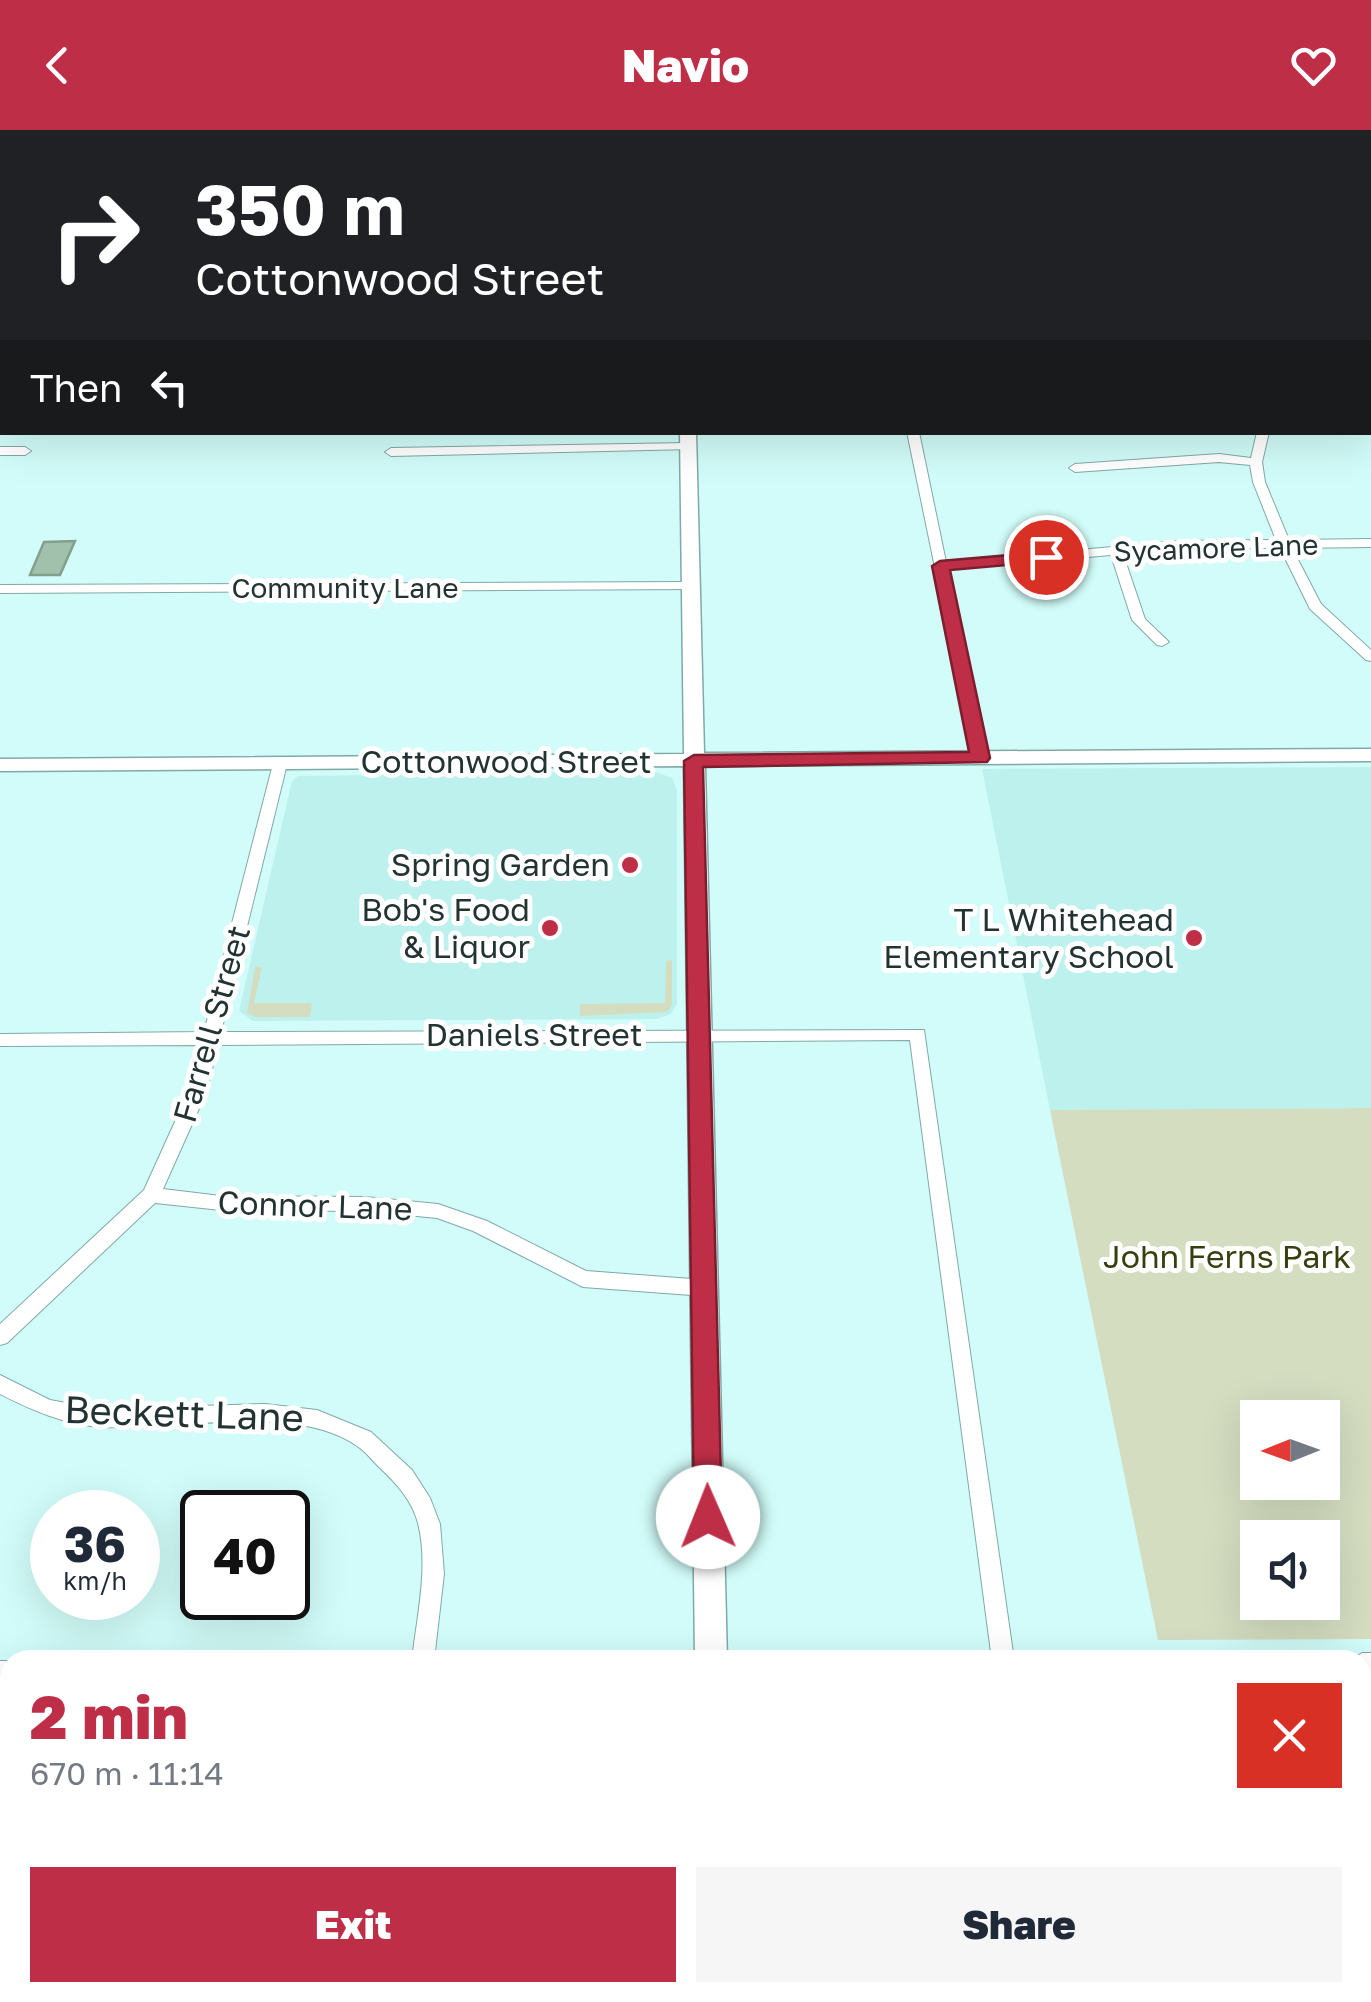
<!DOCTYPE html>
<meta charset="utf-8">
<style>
body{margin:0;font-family:"Golos Text",sans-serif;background:#f6f6f7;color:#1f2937;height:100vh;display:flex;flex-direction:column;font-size:38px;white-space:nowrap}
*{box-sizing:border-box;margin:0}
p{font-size:32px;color:#747a83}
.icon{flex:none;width:55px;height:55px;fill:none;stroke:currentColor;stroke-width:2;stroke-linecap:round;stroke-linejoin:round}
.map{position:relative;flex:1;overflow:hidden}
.side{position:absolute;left:0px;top:1520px;width:1372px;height:352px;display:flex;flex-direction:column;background:#fff;border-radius:30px 30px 0 0;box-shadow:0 10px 40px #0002}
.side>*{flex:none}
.banner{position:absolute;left:0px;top:0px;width:1372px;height:305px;box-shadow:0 10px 40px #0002;background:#202124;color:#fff;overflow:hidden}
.needle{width:65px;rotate:269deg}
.buttons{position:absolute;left:1240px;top:1270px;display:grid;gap:20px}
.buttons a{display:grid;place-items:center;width:100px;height:100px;border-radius:0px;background:#fff;box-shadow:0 10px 40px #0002;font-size:50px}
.speed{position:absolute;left:30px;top:1360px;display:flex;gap:20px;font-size:50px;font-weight:700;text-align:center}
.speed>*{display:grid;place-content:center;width:130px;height:130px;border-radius:50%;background:#fff;box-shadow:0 10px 40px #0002;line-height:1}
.speed small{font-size:25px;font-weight:400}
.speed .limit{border:5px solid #111;border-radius:15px;background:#fff;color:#111}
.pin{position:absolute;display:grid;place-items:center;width:85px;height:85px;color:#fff;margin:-42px;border:5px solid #fff;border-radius:50%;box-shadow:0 2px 10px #0007}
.me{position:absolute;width:110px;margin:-55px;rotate:359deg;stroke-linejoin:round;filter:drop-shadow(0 0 8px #0008)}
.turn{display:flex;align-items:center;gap:35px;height:210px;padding:0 30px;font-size:45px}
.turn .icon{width:130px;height:130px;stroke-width:2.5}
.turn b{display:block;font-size:70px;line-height:85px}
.then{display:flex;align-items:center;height:95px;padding:0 30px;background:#0003;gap:20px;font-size:38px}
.round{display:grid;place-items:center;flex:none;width:105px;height:105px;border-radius:0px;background:#f6f6f7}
.headline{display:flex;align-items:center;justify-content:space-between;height:170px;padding:0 30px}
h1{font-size:60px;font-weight:800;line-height:75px;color:#bf2e47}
.cta{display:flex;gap:20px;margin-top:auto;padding:20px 30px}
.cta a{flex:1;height:115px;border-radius:0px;background:#bf2e47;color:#fff;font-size:40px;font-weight:800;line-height:115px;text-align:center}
.cta a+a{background:#f6f6f7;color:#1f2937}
header{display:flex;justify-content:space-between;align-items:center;height:130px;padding:0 30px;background:#bf2e47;color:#fff;font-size:45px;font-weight:800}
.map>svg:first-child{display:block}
</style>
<header><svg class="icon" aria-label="back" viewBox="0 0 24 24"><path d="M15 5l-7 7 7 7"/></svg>Navio<svg class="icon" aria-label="heart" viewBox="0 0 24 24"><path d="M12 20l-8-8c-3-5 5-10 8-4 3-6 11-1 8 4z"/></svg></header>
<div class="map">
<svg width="1371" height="1872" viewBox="0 0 1371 1872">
<rect width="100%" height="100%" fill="#d1fcf9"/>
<g fill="#bdf1ee">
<path d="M149,0h432l-434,2z"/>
<path d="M1371,637v341l-321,2 -68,-341z"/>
<path d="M653,641l19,7 5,12v214l-6,10 -15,5 -403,2 -14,-10 53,-230 6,-5z"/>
</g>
<g fill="#d4ddc0" fill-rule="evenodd">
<path d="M668,0h475l1,2h-477z"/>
<path d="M672,830v45l-5,7 -87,4v-12l85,-1 1,-42z"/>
<path d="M255,837h7l-8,36h58l-2,14h-54l-9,-4z"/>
<path d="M1371,978v531l-213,1 -108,-530zM1258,1288h64v64h-64zM1258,1408h64v64h-64z"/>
</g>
<path fill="#a2c1ad" stroke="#82a08c" stroke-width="2.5" d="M75,411l-15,34h-30l14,-33z"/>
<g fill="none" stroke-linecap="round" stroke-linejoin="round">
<defs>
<g id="street">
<path d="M1192,0h8l1,2h-8z"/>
<path d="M1371,0l-1,3 -69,-2v-1z"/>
<rect x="1370" y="40" width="1" height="6"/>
<rect x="1370" y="93" width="1" height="6"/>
<path d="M2,112v6l-2,1v-6z"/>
<rect x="1370" y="159" width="1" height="6"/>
<path d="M907,302h12l27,130 232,-21 98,-1 -23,-58 -3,-17 -31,-3 -144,10 -6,-4 6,-4 144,-10 32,4 6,-26h12l-7,30 3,20 24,58 82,-1v8l-79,1 29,56 50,46v11l-5,-1 -56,-51 -30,-61 -102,1 -55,5 22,65 24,23 -7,4 -5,-1 -25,-25 -21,-65 -163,14 39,189 -7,4 -5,-1z"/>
<path d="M688,313l6,4 -2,2 -301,7 -6,-4 6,-4z"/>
<path d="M0,317h25l6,4 -6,4h-25z"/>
<path d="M690,452l5,1v6l-695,4v-8z"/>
<path d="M280,629l7,5 -66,268 703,-2 90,630h-22l-82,-620 -692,5 -12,48 -43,96 58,7 145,1 72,7 49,17 99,50 119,9 7,2 3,6 -3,6 -7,2 -122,-9 -110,-56 -36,-13 -71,-7 -145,-1 -66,-7 -148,140 -7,2v-21l144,-134 44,-97 12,-48 -200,1v-12l204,-2 69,-268z"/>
<path d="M0,1245l50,25 49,9 166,-5 52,6 54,22 41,38 18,28 10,26 4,50 -10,86h-22c5,-45 17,-93 6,-137 -6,-23 -22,-40 -39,-56 -7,-7 -14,-16 -22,-21 -63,-44 -182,-15 -256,-19 -37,-3 -68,-16 -101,-33z"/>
<path d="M1362,1523h9v22h-9v-15h-10z"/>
<rect x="0" y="1531" width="10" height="22"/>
</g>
<g id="secondary">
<path d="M0,201l2,1v9h-2z"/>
<rect x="1370" y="232" width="1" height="10"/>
<path d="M680,302h16l8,321 667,-4v12l-666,5 22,894h-32l-11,-894 -684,5v-12l684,-5z"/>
<path d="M679,1862h38l-2,10h-38z"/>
</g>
</defs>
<use href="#street" stroke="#81a9a6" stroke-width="2"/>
<use href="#secondary" stroke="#81a9a6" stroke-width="3"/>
<use href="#street" fill="#fff" fill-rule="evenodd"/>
<use href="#secondary" fill="#fff" fill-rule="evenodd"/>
</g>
<path fill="#bf2e47" stroke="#7c1e2e" stroke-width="2.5" d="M1046,422l8,5 -2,4 -102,9 40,188 -3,4 -284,5 19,750 -4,9 -10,4 -10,-4 -4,-9 -10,-756 10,-6 275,-3 -37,-186 8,-5z"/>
<g fill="#bf2e47" stroke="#fff" stroke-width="4">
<circle cx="630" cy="735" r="10"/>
<circle cx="550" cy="798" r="10"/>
<circle cx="1194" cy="808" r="10"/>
</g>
<g text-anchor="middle" stroke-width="10" stroke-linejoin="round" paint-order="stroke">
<g font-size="28" fill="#223332" stroke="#fff">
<text transform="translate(1216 418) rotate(-2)" y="10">Sycamore Lane</text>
<text x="345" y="468">Community Lane</text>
</g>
<g font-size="32" fill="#223332" stroke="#fff">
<text x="506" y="643">Cottonwood Street</text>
<text transform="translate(212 894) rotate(-74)" y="11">Farrell Street</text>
<text x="534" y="916">Daniels Street</text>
<text transform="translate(315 1076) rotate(2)" y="11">Connor Lane</text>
</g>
<g font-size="32" fill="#223332" stroke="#fff" text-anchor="end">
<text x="610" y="746">Spring Garden</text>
<text x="530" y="791">Bob's Food<tspan x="530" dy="37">&amp; Liquor</tspan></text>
<text x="1174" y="801">T L Whitehead<tspan x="1174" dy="37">Elementary School</tspan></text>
</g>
<g font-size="32" fill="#35400e" stroke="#fff">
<text x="1227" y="1138">John Ferns Park</text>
</g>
<g font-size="38" fill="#223332" stroke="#fff">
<text transform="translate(184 1284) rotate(2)" y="13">Beckett Lane</text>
</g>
</g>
</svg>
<div class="buttons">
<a><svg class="needle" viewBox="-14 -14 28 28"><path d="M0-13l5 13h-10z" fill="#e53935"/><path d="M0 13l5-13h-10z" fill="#747a83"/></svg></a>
<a><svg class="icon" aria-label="sound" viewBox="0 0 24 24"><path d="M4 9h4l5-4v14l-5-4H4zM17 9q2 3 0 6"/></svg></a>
</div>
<div class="speed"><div>36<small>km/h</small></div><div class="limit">40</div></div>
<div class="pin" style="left:1046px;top:427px;background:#d93025"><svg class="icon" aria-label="arrive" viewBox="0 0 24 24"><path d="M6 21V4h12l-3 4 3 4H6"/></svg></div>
<svg class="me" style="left:708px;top:1387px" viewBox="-20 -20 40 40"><circle r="19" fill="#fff"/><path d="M0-13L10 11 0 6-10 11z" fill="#bf2e47"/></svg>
<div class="banner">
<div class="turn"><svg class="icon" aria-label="right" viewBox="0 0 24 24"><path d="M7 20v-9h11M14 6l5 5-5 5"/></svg><div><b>350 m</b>Cottonwood Street</div></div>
<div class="then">Then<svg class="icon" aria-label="left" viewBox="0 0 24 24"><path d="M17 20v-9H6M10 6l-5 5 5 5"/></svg></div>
</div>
<section class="side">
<div class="headline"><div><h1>2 min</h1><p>670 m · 11:14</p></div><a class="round" style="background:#d93025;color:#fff"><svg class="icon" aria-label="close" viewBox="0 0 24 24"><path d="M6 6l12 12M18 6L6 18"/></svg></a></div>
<div class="cta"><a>Exit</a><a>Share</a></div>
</section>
</div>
